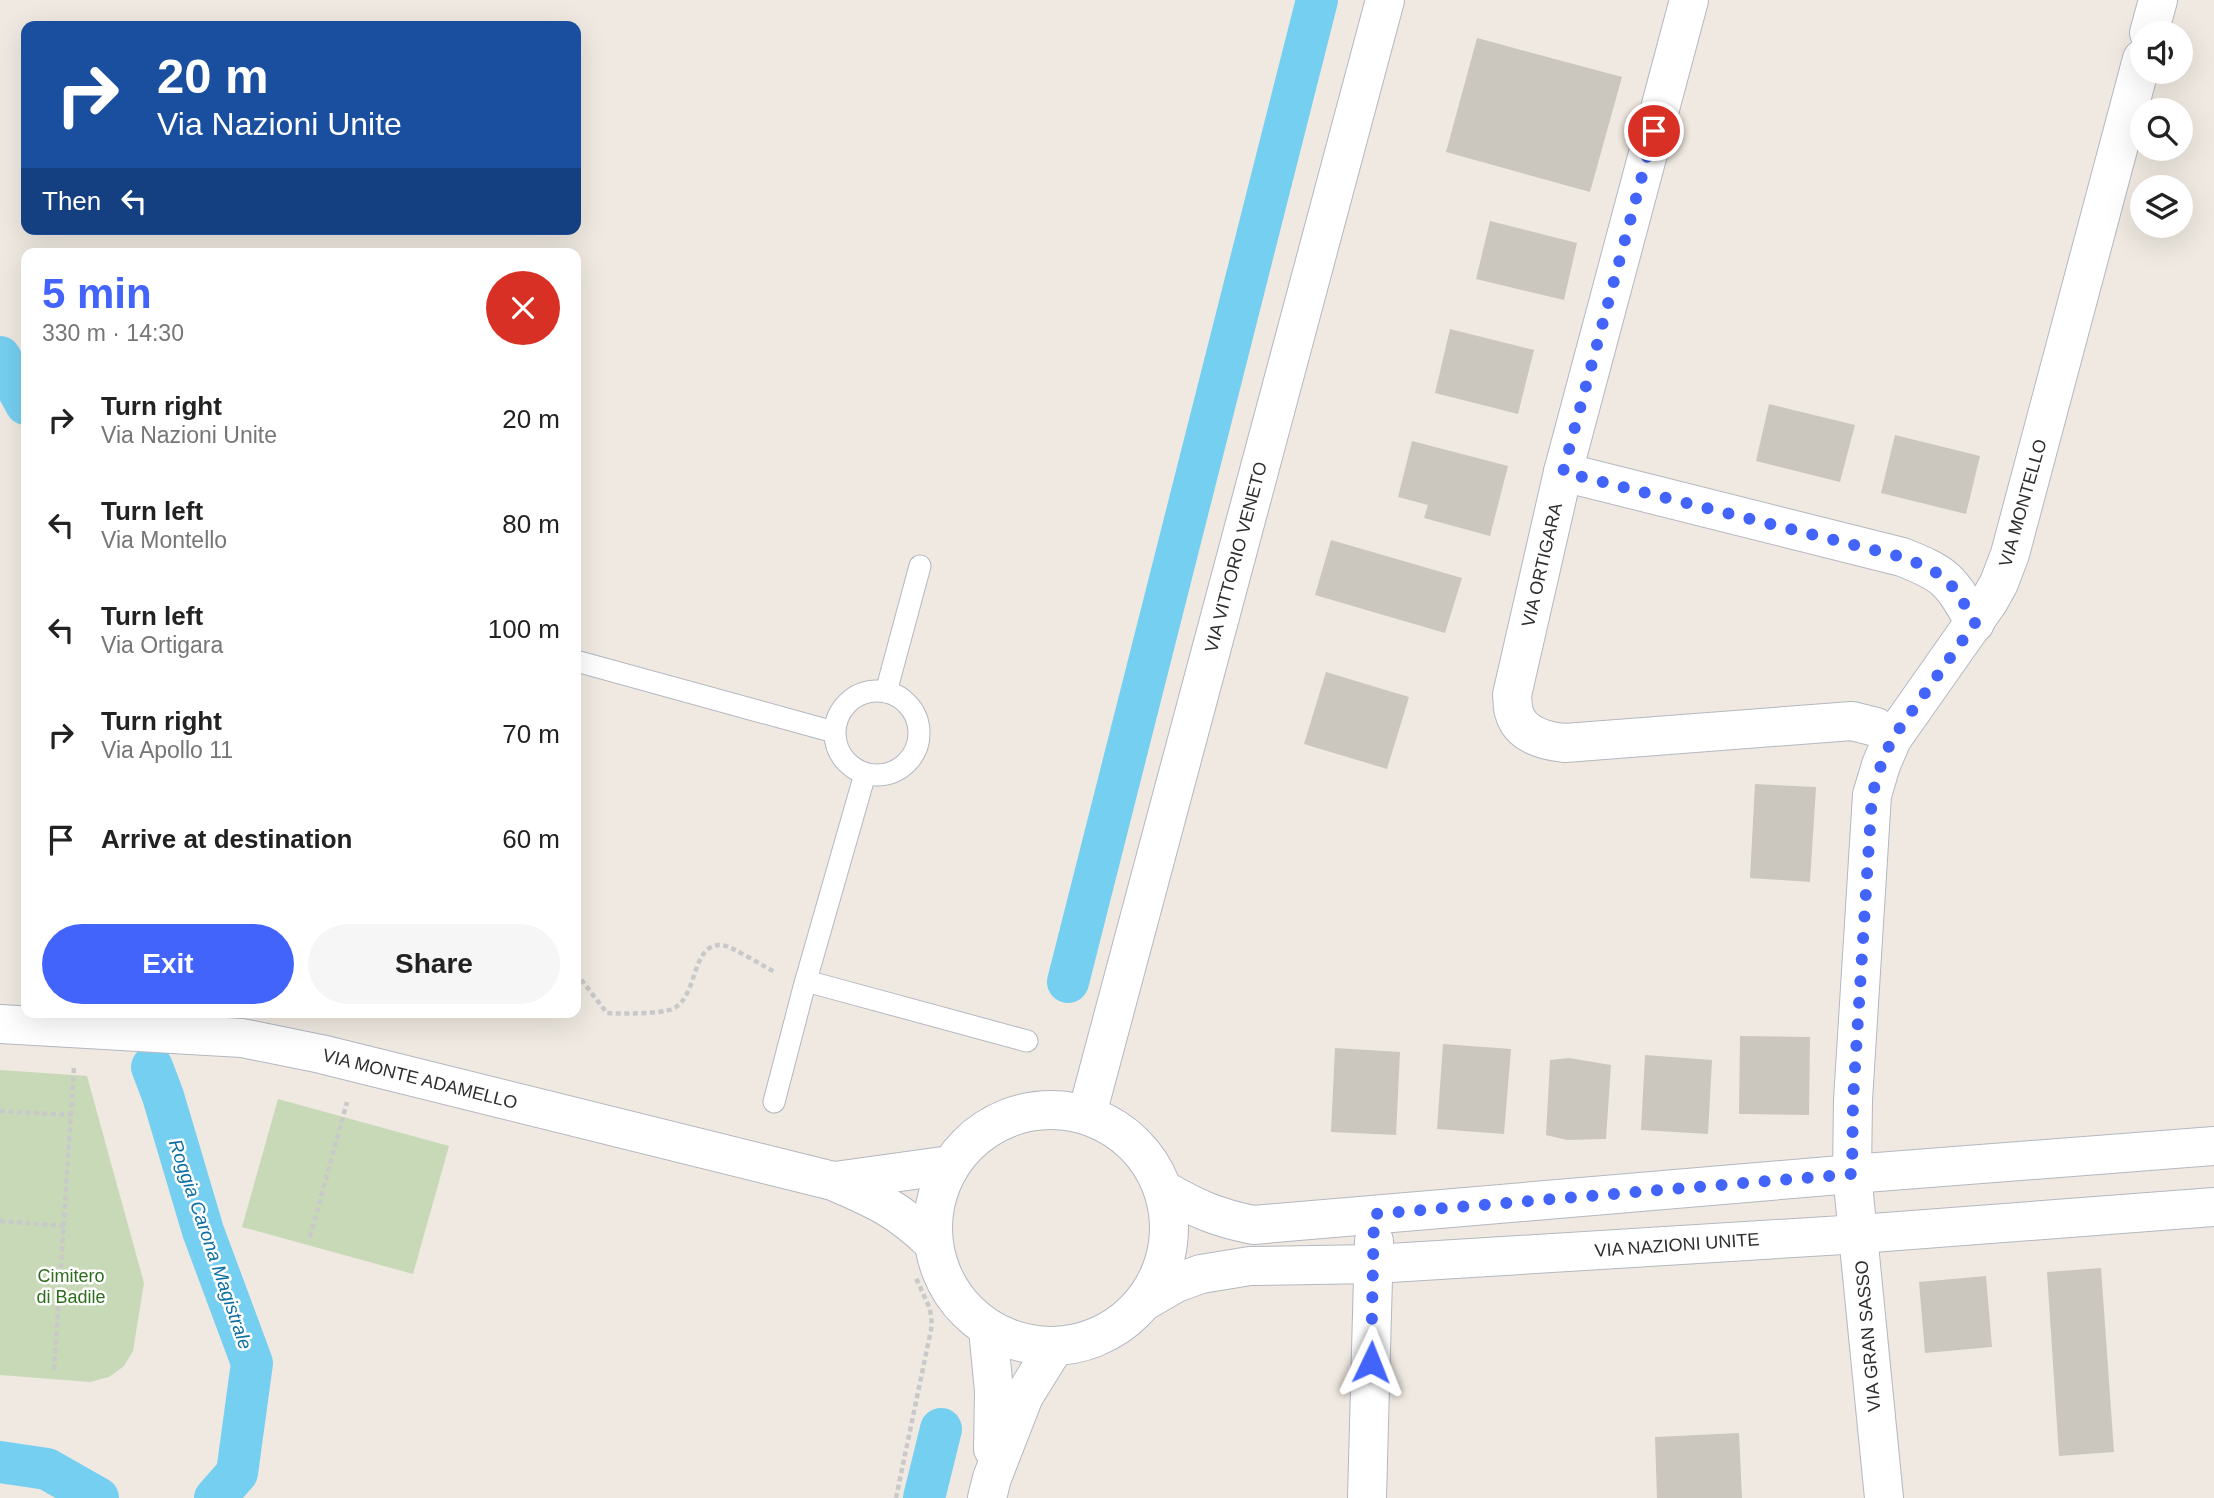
<!DOCTYPE html>
<meta charset="utf-8">
<style>
body{margin:0;font-family:Helvetica,sans-serif;background:#f6f6f6;color:#222;height:100vh;display:flex;flex-direction:column;font-size:26px;white-space:nowrap}
*{box-sizing:border-box;margin:0}
p{font-size:23px;color:#767676}
.icon{flex:none;width:38px;height:38px;fill:none;stroke:currentColor;stroke-width:2;stroke-linecap:round;stroke-linejoin:round}
.map{position:relative;flex:1;overflow:hidden}
.side{position:absolute;left:21px;top:248px;width:560px;height:770px;display:flex;flex-direction:column;background:#fff;border-radius:14px;box-shadow:0 7px 28px #0002}
.side>*{flex:none}
.top-card{position:absolute;left:21px;top:21px;width:560px;height:214px;border-radius:14px;box-shadow:0 7px 28px #0002;background:#1a4fa0;color:#fff;overflow:hidden}
.fabs{position:absolute;left:2130px;top:21px;display:grid;gap:14px}
.fabs a{display:grid;place-items:center;width:63px;height:63px;border-radius:50%;background:#fff;box-shadow:0 7px 28px #0002;font-size:35px}
.pin{position:absolute;display:grid;place-items:center;width:60px;height:60px;color:#fff;margin:-30px;border:4px solid #fff;border-radius:50%;box-shadow:0 2px 7px #0007}
.me{position:absolute;width:77px;margin:-38px;rotate:2deg;stroke-linejoin:round;filter:drop-shadow(0 0 5px #0008)}
.turn{display:flex;align-items:center;gap:24px;height:147px;padding:0 21px;font-size:32px}
.turn .icon{width:91px;height:91px;stroke-width:2.5}
.turn b{display:block;font-size:49px;line-height:60px}
.then{display:flex;align-items:center;height:66px;padding:0 21px;background:#0003;gap:14px;font-size:26px}
.round{display:grid;place-items:center;flex:none;width:74px;height:74px;border-radius:37px;background:#f6f6f6}
.headline{display:flex;align-items:center;justify-content:space-between;height:119px;padding:0 21px}
h1{font-size:42px;font-weight:700;line-height:52px;color:#4264fb}
.button{display:flex;gap:14px;margin-top:auto;padding:14px 21px}
.button a{flex:1;height:80px;border-radius:42px;background:#4264fb;color:#fff;font-size:28px;font-weight:700;line-height:80px;text-align:center}
.button a+a{background:#f6f6f6;color:#222}
ul{padding:0;list-style:none}
li{display:flex;align-items:center;gap:21px;height:105px;padding:0 21px}
li div{flex:1}
li b{display:block;font-size:26px}
li em{font-style:normal}
.map>svg:first-child{display:block}
</style>
<div class="map">
<svg width="2214" height="1498" viewBox="0 0 2214 1498">
<rect width="100%" height="100%" fill="#efe9e1"/>
<g fill="#c8d9b8">
<path d="M0,1070l87,6 57,207 -11,68 -9,15 -15,11 -19,5 -90,-7z"/>
<path d="M278,1099l171,47 -36,128 -171,-47z"/>
</g>
<g fill="none" stroke-linecap="round" stroke-linejoin="round">
<g stroke="#75cff0" stroke-width="42">
<path d="M0,357l26,47"/>
<path d="M1068,982l249,-982"/>
<path d="M152,1067l11,29 40,135 49,132 -15,110 -22,25"/>
<path d="M0,1462l47,7 51,29"/>
<path d="M924,1498l17,-69"/>
</g>
</g>
<g fill="#cbc7bf">
<path d="M1477,38l145,39 -32,115 -144,-40z"/>
<path d="M1490,221l87,22 -13,57 -88,-21z"/>
<path d="M1450,329l84,21 -16,64 -83,-21z"/>
<path d="M1769,404l86,21 -15,57 -84,-21z"/>
<path d="M1895,435l85,21 -14,58 -85,-21z"/>
<path d="M1412,441l96,25 -18,70 -66,-18 4,-13 -30,-8z"/>
<path d="M1331,540l131,38 -17,55 -130,-38z"/>
<path d="M1326,672l83,25 -22,72 -83,-25z"/>
<path d="M1755,784l61,3 -6,95 -60,-4z"/>
<path d="M1740,1036l70,1 -1,78 -70,-1z"/>
<path d="M1443,1044l68,5 -7,85 -67,-5z"/>
<path d="M1335,1048l65,4 -4,83 -65,-3z"/>
<path d="M1645,1055l67,5 -4,74 -67,-4z"/>
<path d="M1569,1058l42,7 -5,74 -39,1 -21,-5 4,-75z"/>
<path d="M2101,1268l13,184 -55,4 -12,-184z"/>
<path d="M1986,1276l6,71 -67,6 -6,-71z"/>
<path d="M1739,1433l3,65h-85l-2,-61z"/>
</g>
<g fill="none" stroke-linecap="round" stroke-linejoin="round">
<defs>
<g id="service">
<path d="M576,661l258,71"/>
<circle cx="877" cy="733" r="42"/>
<path d="M886,692l34,-126"/>
<path d="M806,981l221,60"/>
<path d="M774,1102l30,-115 61,-213"/>
</g>
<g id="minor">
<path d="M2149,33l9,-33"/>
<path d="M1563,472l126,-472"/>
<path d="M1892,739l-16,-12 -24,-6 -287,22c-20,-2 -45,-8 -51,-31 -2,-5 -1,-12 -2,-17l51,-223 339,85c46,18 48,23 73,66"/>
<path d="M0,1024l242,14 79,16 512,127c42,18 65,28 99,61"/>
<path d="M835,1181l115,-16"/>
<path d="M1164,1190c33,19 51,27 89,35l599,-51 362,-28"/>
<path d="M1145,1301l31,-18 25,-9 49,-8 124,-2 485,-30 355,-27"/>
<path d="M1367,1498l7,-257"/>
<path d="M1884,1498l-32,-324 1,-74 19,-305 9,-30 11,-26 97,-138 10,-18 11,-29 132,-495"/>
</g>
<g id="tertiary">
<circle cx="1051" cy="1228" r="118"/>
<path d="M1087,1114l298,-1114"/>
<path d="M988,1329l6,62 -1,58"/>
<path d="M987,1498l5,-20 32,-82 31,-50"/>
</g>
</defs>
<use href="#service" stroke="#b4b7c1" stroke-width="23"/>
<use href="#minor" stroke="#b4b7c1" stroke-width="40"/>
<use href="#tertiary" stroke="#b4b7c1" stroke-width="40"/>
<g stroke="#c9c9c9" stroke-width="4.5" stroke-dasharray="5 3.5" stroke-linecap="butt">
<path d="M576,973l31,40c12,1 55,1 65,-4 27,-11 18,-66 50,-64 10,1 42,22 53,27"/>
<path d="M0,1111l71,4"/>
<path d="M0,1221l64,5"/>
<path d="M310,1237l37,-135"/>
<path d="M54,1370l20,-302"/>
<path d="M896,1498l36,-173 -2,-16 -14,-31"/>
</g>
<use href="#service" stroke="#fff" stroke-width="21"/>
<use href="#minor" stroke="#fff" stroke-width="38"/>
<use href="#tertiary" stroke="#fff" stroke-width="38"/>
</g>
<g fill="none" stroke-linecap="round" stroke-linejoin="round">
<path stroke="#4264fb" stroke-width="12" stroke-dasharray="0 21.6" d="M1371,1362l3,-148 478,-40 1,-74 19,-305 9,-30 11,-26 83,-116c-24,-43 -27,-48 -73,-66l-339,-85 91,-341"/>
</g>
<g text-anchor="middle" stroke-width="5" stroke-linejoin="round" paint-order="stroke">
<g font-size="18" fill="#2e2e2e" stroke="#fff">
<text transform="translate(2023 503) rotate(-74)" y="6">VIA MONTELLO</text>
<text transform="translate(1236 557) rotate(-75)" y="6">VIA VITTORIO VENETO</text>
<text transform="translate(1542 565) rotate(-77)" y="6">VIA ORTIGARA</text>
<text transform="translate(420 1079) rotate(14)" y="6">VIA MONTE ADAMELLO</text>
<text transform="translate(1677 1245) rotate(-4)" y="6">VIA NAZIONI UNITE</text>
<text transform="translate(1868 1336) rotate(-95)" y="6">VIA GRAN SASSO</text>
</g>
<g font-size="18" fill="#2c6e1b" stroke="#fff">
<text x="71" y="1282">Cimitero<tspan x="71" dy="21">di Badile</tspan></text>
</g>
<g font-size="19" font-style="italic" fill="#0d6fa3" stroke="#fff">
<text transform="translate(211 1244) rotate(71)" y="7">Roggia Carona Magistrale</text>
</g>
</g>
</svg>
<div class="fabs">
<a><svg class="icon" aria-label="sound" viewBox="0 0 24 24"><path d="M4 9h4l5-4v14l-5-4H4zM17 9q2 3 0 6"/></svg></a>
<a><svg class="icon" aria-label="search" viewBox="0 0 24 24"><circle cx="10" cy="10" r="6"/><path d="M15 15l6 6"/></svg></a>
<a><svg class="icon" aria-label="layers" viewBox="0 0 24 24"><path d="M12 4l9 5-9 5-9-5zM3 14l9 5 9-5"/></svg></a>
</div>
<div class="pin" style="left:1654px;top:131px;background:#d93025"><svg class="icon" aria-label="arrive" viewBox="0 0 24 24"><path d="M6 21V4h12l-3 4 3 4H6"/></svg></div>
<svg class="me" style="left:1371px;top:1362px" viewBox="-20 -20 40 40"><path d="M0-17L14 15 0 8-14 15z" fill="#4264fb" stroke="#fff" stroke-width="4"/></svg>
<div class="top-card">
<div class="turn"><svg class="icon" aria-label="right" viewBox="0 0 24 24"><path d="M7 20v-9h11M14 6l5 5-5 5"/></svg><div><b>20 m</b>Via Nazioni Unite</div></div>
<div class="then">Then<svg class="icon" aria-label="left" viewBox="0 0 24 24"><path d="M17 20v-9H6M10 6l-5 5 5 5"/></svg></div>
</div>
<section class="side">
<div class="headline"><div><h1>5 min</h1><p>330 m · 14:30</p></div><a class="round" style="background:#d93025;color:#fff"><svg class="icon" aria-label="close" viewBox="0 0 24 24"><path d="M6 6l12 12M18 6L6 18"/></svg></a></div>
<ul>
<li><svg class="icon" aria-label="right" viewBox="0 0 24 24"><path d="M7 20v-9h11M14 6l5 5-5 5"/></svg><div><b>Turn right</b><p>Via Nazioni Unite</p></div><em>20 m</em></li>
<li><svg class="icon" aria-label="left" viewBox="0 0 24 24"><path d="M17 20v-9H6M10 6l-5 5 5 5"/></svg><div><b>Turn left</b><p>Via Montello</p></div><em>80 m</em></li>
<li><svg class="icon" aria-label="left" viewBox="0 0 24 24"><path d="M17 20v-9H6M10 6l-5 5 5 5"/></svg><div><b>Turn left</b><p>Via Ortigara</p></div><em>100 m</em></li>
<li><svg class="icon" aria-label="right" viewBox="0 0 24 24"><path d="M7 20v-9h11M14 6l5 5-5 5"/></svg><div><b>Turn right</b><p>Via Apollo 11</p></div><em>70 m</em></li>
<li><svg class="icon" aria-label="arrive" viewBox="0 0 24 24"><path d="M6 21V4h12l-3 4 3 4H6"/></svg><div><b>Arrive at destination</b></div><em>60 m</em></li>
</ul>
<div class="button"><a>Exit</a><a>Share</a></div>
</section>
</div>
